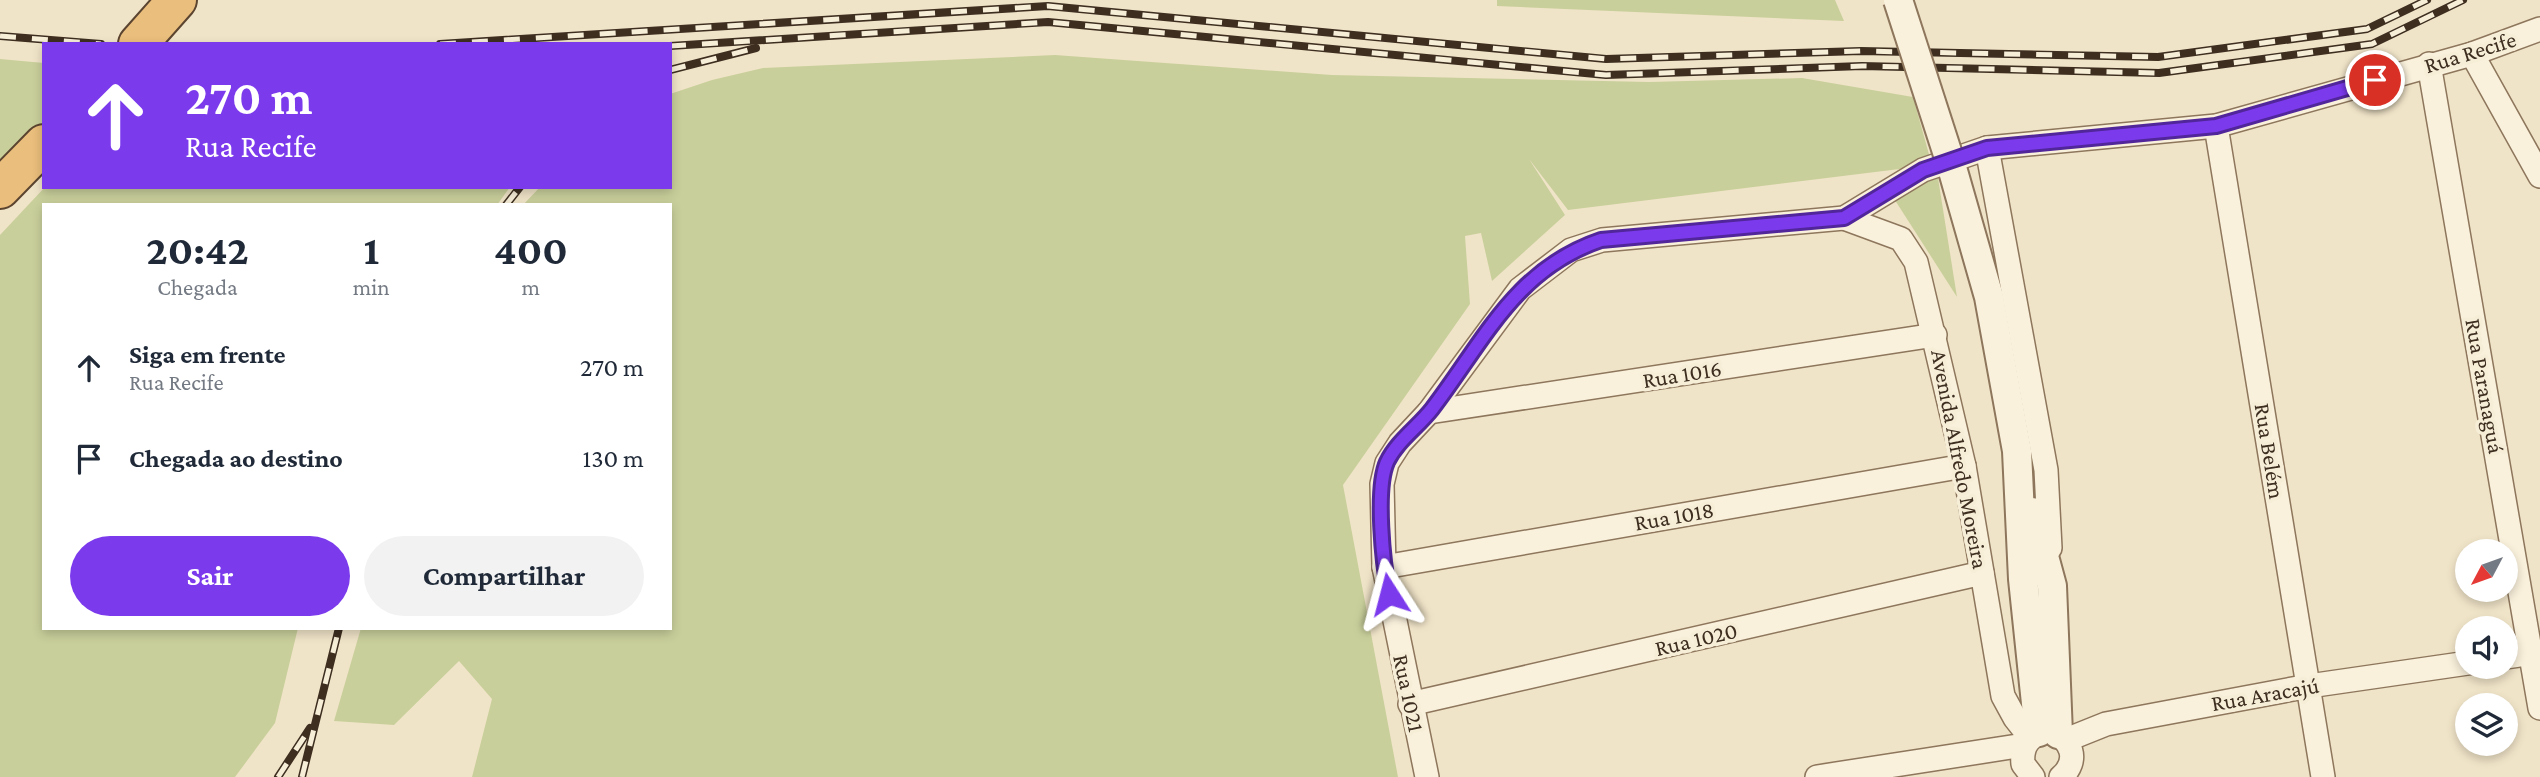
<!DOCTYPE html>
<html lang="pt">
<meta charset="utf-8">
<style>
body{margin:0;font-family:"Crimson Pro",serif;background:#f2f2f3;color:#1f2937;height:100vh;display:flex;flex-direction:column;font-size:26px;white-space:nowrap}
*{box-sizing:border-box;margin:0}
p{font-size:23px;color:#747a83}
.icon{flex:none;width:38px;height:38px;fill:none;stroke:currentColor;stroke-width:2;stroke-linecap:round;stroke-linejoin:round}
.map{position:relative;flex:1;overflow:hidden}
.sheet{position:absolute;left:42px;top:203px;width:630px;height:427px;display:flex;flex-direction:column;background:#fff;border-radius:0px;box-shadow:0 4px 10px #0003}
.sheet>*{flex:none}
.top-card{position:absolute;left:42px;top:42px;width:630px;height:147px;border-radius:0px;box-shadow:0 4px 10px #0003;background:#7c3aed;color:#fff;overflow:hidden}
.needle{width:46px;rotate:229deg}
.tools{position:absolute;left:2455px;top:539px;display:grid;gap:14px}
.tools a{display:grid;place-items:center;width:63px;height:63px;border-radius:50%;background:#fff;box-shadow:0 4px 10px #0003;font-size:35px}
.pin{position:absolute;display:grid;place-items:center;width:60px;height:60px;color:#fff;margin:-30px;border:4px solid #fff;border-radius:50%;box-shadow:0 2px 7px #0007}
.me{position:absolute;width:77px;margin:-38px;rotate:351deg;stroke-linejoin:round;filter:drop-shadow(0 0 5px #0008)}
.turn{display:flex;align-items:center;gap:24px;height:147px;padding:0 28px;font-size:32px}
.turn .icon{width:91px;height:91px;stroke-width:2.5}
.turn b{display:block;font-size:49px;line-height:60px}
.eta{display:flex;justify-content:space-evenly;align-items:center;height:119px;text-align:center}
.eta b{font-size:42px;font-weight:700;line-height:49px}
.cta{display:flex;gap:14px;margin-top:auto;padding:14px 28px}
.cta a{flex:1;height:80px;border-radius:42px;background:#7c3aed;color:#fff;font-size:28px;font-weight:700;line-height:80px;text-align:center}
.cta a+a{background:#f2f2f3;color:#1f2937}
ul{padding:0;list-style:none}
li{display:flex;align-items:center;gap:21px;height:91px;padding:0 28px}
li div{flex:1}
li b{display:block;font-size:26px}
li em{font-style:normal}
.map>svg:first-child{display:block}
</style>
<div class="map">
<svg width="2540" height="777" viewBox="0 0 2540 777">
<rect width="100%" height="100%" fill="#f0e4c8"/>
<g fill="#c9cf9b">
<path d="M1497,0h338l9,21 -347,-15z"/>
<path d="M1055,55l277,20 317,7 153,-4 111,19 19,68 -364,45 -39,-51 36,56 -73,66 -11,-48 -16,3 5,68 -127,181 55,292h-926l20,-78 -33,-38 -65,64 -60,-4 27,-93h309v-423h-147l17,-18h130v-93l42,-14 51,-12z"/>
<path d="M0,59l44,4v70l-44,41z"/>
<path d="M1938,178l19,119 -66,-103z"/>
<path d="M45,187h465l-13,18h-453v423h254l-23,95 -40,54h-235v-542z"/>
</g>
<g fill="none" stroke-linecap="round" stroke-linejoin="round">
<defs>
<g id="minor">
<path d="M2472,54l68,122"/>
<path d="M2429,64l111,644"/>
<path d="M2216,126l107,651"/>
<path d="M1987,148l59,322 4,78"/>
<path d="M1844,218l57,21 15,23 48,204 39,230 12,22 15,19"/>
<path d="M1429,412l506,-77"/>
<path d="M1384,567l580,-101"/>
<path d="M2506,657l34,-5"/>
<path d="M1410,704l572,-131"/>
<path d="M2066,740l40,-16 203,-38 159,-23"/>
<path d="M1427,777l-43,-210 -2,-83 5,-21 13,-20 29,-31 91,-123 51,-39 31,-10 242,-22 79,-48 64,-22 229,-22 256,-72 68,-25"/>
<path d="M1817,777l207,-32"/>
<path d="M2033,777l-10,-13c-2,-19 7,-30 26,-33 23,7 31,30 12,46"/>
</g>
<g id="tertiary">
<path d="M1951,164l38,133 28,154 6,128 16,153"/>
<path d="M2032,512l20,74 6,148"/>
</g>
<g id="trunk">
<path d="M138,44l39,-44"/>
<path d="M0,189l44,-45"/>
</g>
</defs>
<use href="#minor" stroke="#8d765c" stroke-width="26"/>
<use href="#tertiary" stroke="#8d765c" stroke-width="32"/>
<use href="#trunk" stroke="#5b4430" stroke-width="42"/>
<use href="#minor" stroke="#faf1dc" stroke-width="23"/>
<use href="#tertiary" stroke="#faf1dc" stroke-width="28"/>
<use href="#trunk" stroke="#eabe7c" stroke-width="38"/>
<defs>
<g id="rail">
<path d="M0,36l101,8"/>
<path d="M440,44l608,-38 558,53 255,-8 297,6 209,-28 60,-29"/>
<path d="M670,46l378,-24 558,53 256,-9 297,7 213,-29 91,-44"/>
<path d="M670,70l86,-22"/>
<path d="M506,205l14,-18"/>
<path d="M278,777l32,-49"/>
<path d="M302,777l37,-149"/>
</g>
</defs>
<use href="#rail" stroke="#3d2e20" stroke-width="8"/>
<use href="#rail" stroke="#f7eed8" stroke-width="5" stroke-dasharray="16" stroke-linecap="butt"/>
<defs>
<path id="tertiary-bridge" d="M1898,0l53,164"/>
</defs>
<use href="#tertiary-bridge" stroke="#8d765c" stroke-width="32" stroke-linecap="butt"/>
<use href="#tertiary-bridge" stroke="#faf1dc" stroke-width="28"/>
</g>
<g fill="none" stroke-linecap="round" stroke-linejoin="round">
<defs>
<path id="route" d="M1389,594c-6,-30 -14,-105 -2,-132 10,-21 31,-35 45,-53 52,-68 83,-140 169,-169l243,-22 79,-48 64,-22 229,-22 159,-46"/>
</defs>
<use href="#route" stroke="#51269a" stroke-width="18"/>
<use href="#route" stroke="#7c3aed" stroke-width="12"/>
</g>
<g text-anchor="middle" stroke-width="7" stroke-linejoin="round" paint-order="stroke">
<g font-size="23" fill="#3d2e20" stroke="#f7eed8">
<text transform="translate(2470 52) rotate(-17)" y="8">Rua Recife</text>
<text transform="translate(1682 374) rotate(-9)" y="8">Rua 1016</text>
<text transform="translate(2485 386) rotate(80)" y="8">Rua Paranaguá</text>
<text transform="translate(2270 451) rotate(81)" y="8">Rua Belém</text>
<text transform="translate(1960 459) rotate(79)" y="8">Avenida Alfredo Moreira</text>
<text transform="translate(1674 516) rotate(-10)" y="8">Rua 1018</text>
<text transform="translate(1696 639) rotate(-13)" y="8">Rua 1020</text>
<text transform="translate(1409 693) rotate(78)" y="8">Rua 1021</text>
<text transform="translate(2265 694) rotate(-10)" y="8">Rua Aracajú</text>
</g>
</g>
</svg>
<div class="tools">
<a><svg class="needle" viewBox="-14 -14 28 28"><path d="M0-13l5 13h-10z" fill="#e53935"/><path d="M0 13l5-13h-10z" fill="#747a83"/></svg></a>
<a><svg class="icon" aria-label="sound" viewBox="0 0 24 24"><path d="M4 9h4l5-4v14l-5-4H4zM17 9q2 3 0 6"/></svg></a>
<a><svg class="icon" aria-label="layers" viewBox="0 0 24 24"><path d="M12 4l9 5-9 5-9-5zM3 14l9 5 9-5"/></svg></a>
</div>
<div class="pin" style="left:2375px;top:80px;background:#d93025"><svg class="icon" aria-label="arrive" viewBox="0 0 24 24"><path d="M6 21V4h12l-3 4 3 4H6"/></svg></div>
<svg class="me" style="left:1389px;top:594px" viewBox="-20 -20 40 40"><path d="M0-17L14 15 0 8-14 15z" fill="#7c3aed" stroke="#fff" stroke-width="4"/></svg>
<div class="top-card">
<div class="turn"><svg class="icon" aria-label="ahead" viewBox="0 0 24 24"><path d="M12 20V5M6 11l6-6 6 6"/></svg><div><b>270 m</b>Rua Recife</div></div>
</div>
<section class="sheet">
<div class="eta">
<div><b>20:42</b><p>Chegada</p></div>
<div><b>1</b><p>min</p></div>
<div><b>400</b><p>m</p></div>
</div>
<ul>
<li><svg class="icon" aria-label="ahead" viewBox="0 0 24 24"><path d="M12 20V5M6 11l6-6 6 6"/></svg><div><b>Siga em frente</b><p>Rua Recife</p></div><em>270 m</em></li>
<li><svg class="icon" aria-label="arrive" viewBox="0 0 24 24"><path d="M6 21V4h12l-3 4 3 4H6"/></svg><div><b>Chegada ao destino</b></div><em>130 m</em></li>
</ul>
<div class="cta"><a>Sair</a><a>Compartilhar</a></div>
</section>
</div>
